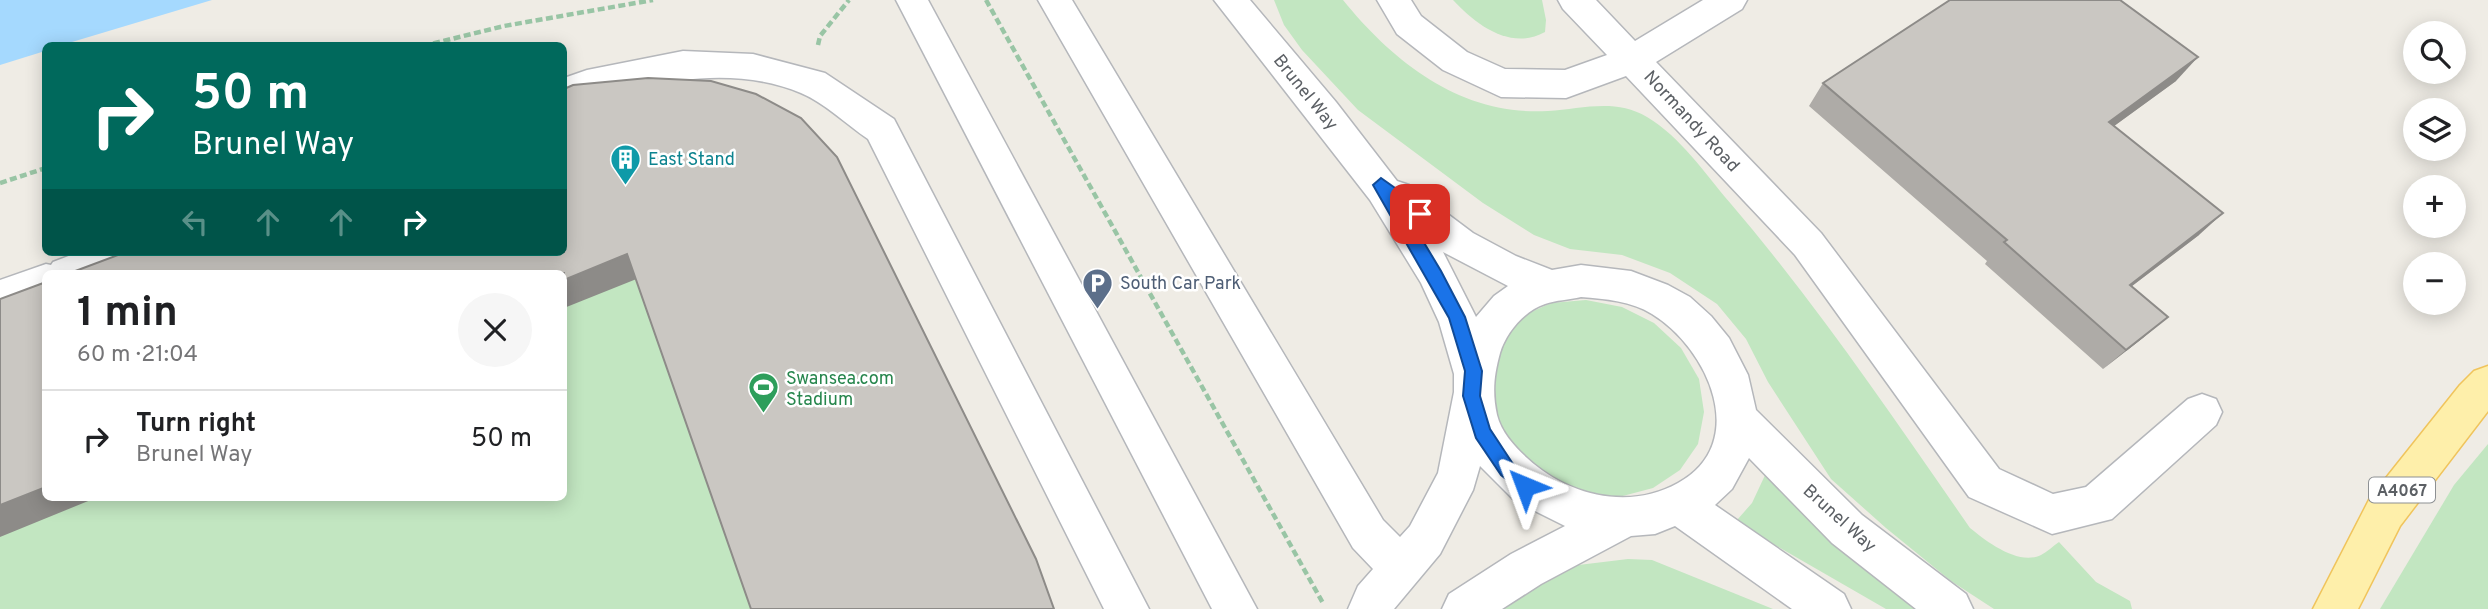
<!DOCTYPE html>
<meta charset="utf-8">
<style>
body{margin:0;font-family:Overpass,sans-serif;background:#f6f6f6;color:#202124;height:100vh;display:flex;flex-direction:column;font-size:26px;white-space:nowrap}
*{box-sizing:border-box;margin:0}
p{font-size:23px;color:#757577}
.icon{flex:none;width:38px;height:38px;fill:none;stroke:currentColor;stroke-width:2;stroke-linecap:round;stroke-linejoin:round}
.map{position:relative;flex:1;overflow:hidden}
.details{position:absolute;left:42px;top:270px;width:525px;height:231px;display:flex;flex-direction:column;background:#fff;border-radius:10px;box-shadow:0 4px 18px #0003}
.details>*{flex:none}
.top-card{position:absolute;left:42px;top:42px;width:525px;height:214px;border-radius:10px;box-shadow:0 4px 18px #0003;background:#00695c;color:#fff;overflow:hidden}
.tools{position:absolute;left:2403px;top:21px;display:grid;gap:14px}
.tools a{display:grid;place-items:center;width:63px;height:63px;border-radius:50%;background:#fff;box-shadow:0 4px 18px #0003;font-size:35px}
.pin{position:absolute;display:grid;place-items:center;width:60px;height:60px;color:#fff;margin:-30px;border-radius:14px;box-shadow:0 4px 10px #0006}
.me{position:absolute;width:77px;margin:-38px;rotate:316deg;stroke-linejoin:round;filter:drop-shadow(0 0 5px #0008)}
.turn{display:flex;align-items:center;gap:24px;height:147px;padding:0 35px;font-size:32px}
.turn .icon{width:91px;height:91px;stroke-width:2.5}
.turn b{display:block;font-size:49px;line-height:60px}
.lanes{display:flex;align-items:center;height:66px;padding:0 35px;background:#0003;justify-content:center;gap:35px;direction:ltr}
.lanes .off{opacity:.35}
.round{display:grid;place-items:center;flex:none;width:74px;height:74px;border-radius:37px;background:#f6f6f6}
.headline{display:flex;align-items:center;justify-content:space-between;height:119px;padding:0 35px}
h1{font-size:42px;font-weight:700;line-height:52px}
ul{padding:0;list-style:none}
li{display:flex;align-items:center;gap:21px;height:98px;padding:0 35px;border-top:2px solid #e0e0e0}
li div{flex:1}
li b{display:block;font-size:26px}
li em{font-style:normal}
.map>svg:first-child{display:block}
</style>
<div class="map">
<svg width="2488" height="609" viewBox="0 0 2488 609">
<rect width="100%" height="100%" fill="#efece5"/>
<g fill="#c2e6c1">
<path d="M1274,0h69c52,64 119,116 205,111 34,-2 67,-13 99,6 34,20 58,57 84,87 87,102 162,213 239,324 16,13 48,38 71,27 6,-3 12,-9 18,-13l37,40 34,19 2,8h-138l-43,-28 -65,-53 -55,-49 -63,-97 -22,-43 -29,-35 -47,-31 -48,-18 -52,-6 -36,-14 -51,-32 -125,-93 -56,-60 -18,-25z"/>
<path d="M1453,0h89l4,20 -1,12c-34,19 -69,-7 -92,-32z"/>
<path d="M564,119l490,490h-1054v-276l46,164h518z"/>
<path d="M1586,300l36,7 32,16 27,25 18,31 5,33 -6,32 -18,26 -27,18 -34,9 -37,-3 -35,-12 -51,-50 -11,-64 35,-51 31,-14z"/>
<path d="M2488,444v165h-108l74,-124z"/>
<path d="M1767,471l155,138h-36l-111,-64 -45,-17 22,-25z"/>
<path d="M1628,559l24,1 121,49h-269l58,-42z"/>
</g>
<path fill="#a5d9fe" d="M0,0h212l-150,45 -16,1 -1,5 -45,14z"/>
<g fill="none" stroke-linecap="round" stroke-linejoin="round">
<defs>
<g id="minor">
<path d="M896,0h32l329,609h-45z"/>
<path d="M1038,0h34l311,520 17,17 10,-11 28,-53 16,-81v-18l-15,-52 -18,-39 -51,-83 -156,-200h36l86,102 61,79 12,4 64,48 43,23 36,14 29,-5 50,6 37,14 22,12 21,19 18,22 19,37 8,35 106,105 104,79 7,15h-57l-84,-66 -83,-85 -17,31 -17,16 129,89 7,15h-59l-117,-83 -20,8 -24,2 -90,48 -39,25h-60l7,-15 62,-40 54,-28 -50,-25 -35,-35 -7,24 -33,64 -46,55h-46l10,-23 15,-17 -20,-21zM1443,252l65,34 -14,10 -18,21zM1581,297c25,2 50,4 71,17 56,34 99,129 26,169 -50,28 -111,12 -151,-25 -12,-11 -26,-26 -30,-43 -5,-23 -3,-40 3,-62 6,-20 24,-42 45,-49 11,-4 24,-4 36,-7z"/>
<path d="M1377,0h34l10,16 46,36 38,17 60,1 42,-15 -44,-46 -5,-9h38l39,41 68,-41h44l-5,9 -86,53 165,171 178,236 54,25 33,-7 102,-88 14,-5 14,5 6,13 -6,13 -104,94 -60,15 -83,-37 -174,-242 -169,-179 -60,22 -65,-1 -58,-27 -46,-36z"/>
<path d="M683,51l70,3 72,19 69,46 255,490h-45l-236,-470c-21,-14 -43,-36 -67,-46 -77,-32 -161,-7 -237,13v-28l23,-8z"/>
<path d="M79,252h64l-6,11 -26,10h-65v24l-46,17v-34l46,-16 5,1 2,-3z"/>
</g>
<path id="major" d="M2488,366v45l-88,115 -42,83h-45l57,-111 90,-113 14,-14z"/>
</defs>
<use href="#minor" stroke="#b5b7bb" stroke-width="3"/>
<use href="#major" stroke="#f0c45c" stroke-width="3"/>
<g stroke="#99c5a5" stroke-width="4.5" stroke-dasharray="7 3.5" stroke-linecap="butt">
<path d="M986,0l338,605"/>
<path d="M818,45l2,-9 29,-36"/>
<path d="M423,46l81,-20 149,-26"/>
<path d="M0,183l46,-15"/>
</g>
<use href="#minor" fill="#fff" fill-rule="evenodd"/>
<use href="#major" fill="#feefaa" fill-rule="evenodd"/>
</g>
<path fill="#aeaba7" d="M2176,81l-62,45 85,109 -67,51 12,51 -41,32 -118,-105 2,-3 -178,-155 14,-23z"/>
<g fill="#8d8b88">
<path d="M2198,57l-22,24 -88,64 21,-23z"/>
<path d="M2223,213l-24,22 -92,70 23,-20z"/>
<path d="M627,254l17,22 -80,32v-28z"/>
<path d="M2168,317l-24,20 -41,32 23,-19z"/>
<path d="M46,487v10h52l-98,40v-32z"/>
</g>
<g fill="#cac7c2" stroke="#8d8b88" stroke-width="2">
<path d="M1950,0h170l78,57 -89,65 114,91 -93,72 38,32 -42,33 -122,-108 3,-2 -184,-157z"/>
<path d="M648,78l63,3 45,13 45,24 36,39 199,402 18,50h-303l-124,-355 -63,26v-7h-494l56,-21h438v-163l9,-4z"/>
<path d="M46,282v205l-46,18v-206z"/>
</g>
<path fill="#1a73e8" stroke="#114b97" stroke-width="2" d="M1381,178l45,32 2,4 -8,7 -15,-10 36,60 24,46 17,54 -2,25 10,33 23,35 21,22 -3,5 -6,3 -24,-19 -25,-37 -13,-42 2,-25 -16,-53 -76,-133z"/>
<defs>
<symbol id="building-pin" viewBox="-11 -11 22 30"><path d="M0 17L-7.5 6A9.5 9.5 0 1 1 7.5 6Z" fill="#0f9aa8" stroke="#fff"/><path d="M-4-6H4V6H1V3H-1V6H-4ZM-2.5-4.3h1.7v1.8h-1.7ZM.8-4.3h1.7v1.8H.8ZM-2.5-1h1.7V.8h-1.7ZM.8-1h1.7V.8H.8Z" fill="#fff"/></symbol>
<symbol id="parking-pin" viewBox="-11 -11 22 30"><path d="M0 17L-7.5 6A9.5 9.5 0 1 1 7.5 6Z" fill="#5c6f8a" stroke="#fff"/><path d="M-3.5-5.5H1a3.5 3.5 0 0 1 0 7H-1V5.5H-3.5ZM-1-3.4V-.6H.8a1.4 1.4 0 0 0 0-2.8Z" fill="#fff"/></symbol>
<symbol id="stadium-pin" viewBox="-11 -11 22 30"><path d="M0 17L-7.5 6A9.5 9.5 0 1 1 7.5 6Z" fill="#2e9e5b" stroke="#fff"/><path d="M0-5a6.5 5 0 1 0 0 10a6.5 5 0 1 0 0-10ZM-3.5-1.8h7v3.6h-7Z" fill="#fff"/></symbol>
</defs>
<g fill-rule="evenodd">
<use href="#building-pin" x="608" y="142" width="35" height="47"/>
<use href="#parking-pin" x="1080" y="266" width="35" height="47"/>
<use href="#stadium-pin" x="746" y="370" width="35" height="47"/>
</g>
<g text-anchor="middle" stroke-width="5" stroke-linejoin="round" paint-order="stroke">
<rect fill="#fff" stroke="#8d9093" stroke-width="2" x="2369" y="477.5" width="66" height="25" rx="5"/>
<g font-size="16" font-weight="bold" fill="#5c6065">
<text x="2402" y="496">A4067</text>
</g>
<g font-size="18" fill="#5c6065" stroke="#fff">
<text transform="translate(1306 92) rotate(51)" y="6">Brunel Way</text>
<text transform="translate(1692 121) rotate(47)" y="6">Normandy Road</text>
<text transform="translate(1840 518) rotate(42)" y="6">Brunel Way</text>
</g>
<g font-size="18" fill="#0d838f" stroke="#fff" text-anchor="start">
<text x="648" y="165">East Stand</text>
</g>
<g font-size="18" fill="#4e5e75" stroke="#fff" text-anchor="start">
<text x="1120" y="289">South Car Park</text>
</g>
<g font-size="18" fill="#27864d" stroke="#fff" text-anchor="start">
<text x="786" y="384">Swansea.com<tspan x="786" dy="21">Stadium</tspan></text>
</g>
</g>
</svg>
<div class="tools">
<a><svg class="icon" aria-label="search" viewBox="0 0 24 24"><circle cx="10" cy="10" r="6"/><path d="M15 15l6 6"/></svg></a>
<a><svg class="icon" aria-label="layers" viewBox="0 0 24 24"><path d="M12 4l9 5-9 5-9-5zM3 14l9 5 9-5"/></svg></a>
<a>+</a>
<a>−</a>
</div>
<div class="pin" style="left:1420px;top:214px;background:#d93025"><svg class="icon" aria-label="arrive" viewBox="0 0 24 24"><path d="M6 21V4h12l-3 4 3 4H6"/></svg></div>
<svg class="me" style="left:1525px;top:486px" viewBox="-20 -20 40 40"><path d="M0-17L14 15 0 8-14 15z" fill="#1a73e8" stroke="#fff" stroke-width="4"/></svg>
<div class="top-card">
<div class="turn"><svg class="icon" aria-label="right" viewBox="0 0 24 24"><path d="M7 20v-9h11M14 6l5 5-5 5"/></svg><div><b>50 m</b>Brunel Way</div></div>
<div class="lanes"><svg class="icon off" aria-label="left" viewBox="0 0 24 24"><path d="M17 20v-9H6M10 6l-5 5 5 5"/></svg><svg class="icon off" aria-label="ahead" viewBox="0 0 24 24"><path d="M12 20V5M6 11l6-6 6 6"/></svg><svg class="icon off" aria-label="ahead" viewBox="0 0 24 24"><path d="M12 20V5M6 11l6-6 6 6"/></svg><svg class="icon" aria-label="right" viewBox="0 0 24 24"><path d="M7 20v-9h11M14 6l5 5-5 5"/></svg></div>
</div>
<section class="details">
<div class="headline"><div><h1>1 min</h1><p>60 m · 21:04</p></div><a class="round"><svg class="icon" aria-label="close" viewBox="0 0 24 24"><path d="M6 6l12 12M18 6L6 18"/></svg></a></div>
<ul>
<li><svg class="icon" aria-label="right" viewBox="0 0 24 24"><path d="M7 20v-9h11M14 6l5 5-5 5"/></svg><div><b>Turn right</b><p>Brunel Way</p></div><em>50 m</em></li>
</ul>
</section>
</div>
